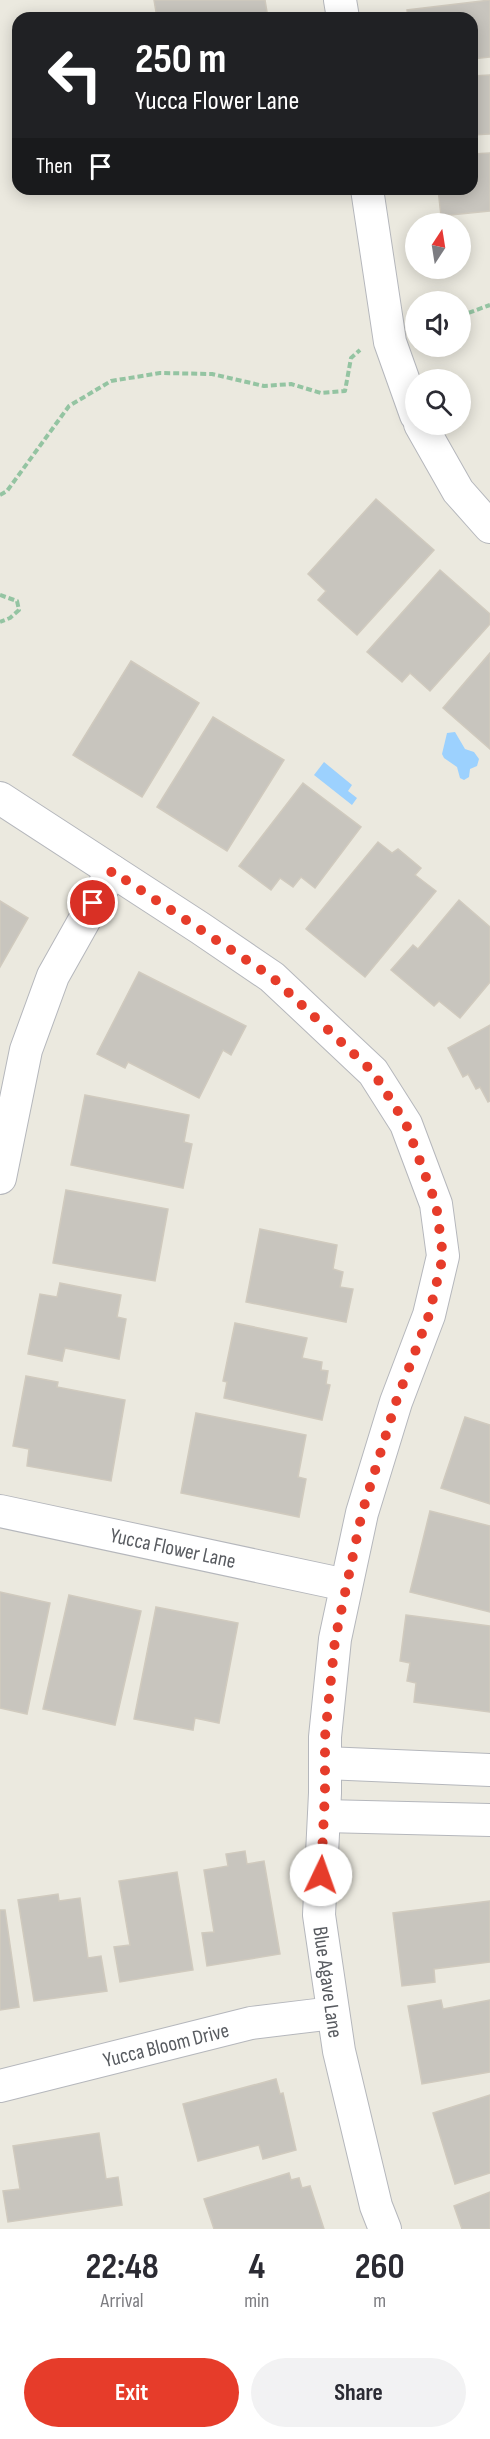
<!DOCTYPE html>
<style>
body{margin:0;font-family:"Sofia Sans Condensed",sans-serif;background:#f2f2f3;color:#2b2b33;height:100vh;display:flex;flex-direction:column;font-size:22px;white-space:nowrap}
*{box-sizing:border-box;margin:0}
p{font-size:20px;color:#7c7c81}
.icon{flex:none;width:33px;height:33px;fill:none;stroke:currentColor;stroke-width:2;stroke-linecap:round;stroke-linejoin:round}
.map{position:relative;height:2229px;overflow:hidden}
.side{display:flex;flex-direction:column;background:#fff;flex:1}
.side>*{flex:none}
.top-card{position:absolute;left:12px;top:12px;width:466px;height:183px;border-radius:18px;box-shadow:0 3px 15px #0003;background:#202124;color:#fff;overflow:hidden}
.needle{width:39px;rotate:12deg}
.buttons{position:absolute;left:405px;top:213px;display:grid;gap:12px}
.buttons a{display:grid;place-items:center;width:66px;height:66px;border-radius:50%;background:#fff;box-shadow:0 3px 15px #0003;font-size:30px}
.pin{position:absolute;display:grid;place-items:center;width:51px;height:51px;color:#fff;margin:-26px;border:3px solid #fff;border-radius:50%;box-shadow:0 2px 6px #0007}
.me{position:absolute;width:66px;margin:-33px;rotate:3deg;stroke-linejoin:round;filter:drop-shadow(0 0 4px #0008)}
.turn{display:flex;align-items:center;gap:21px;height:126px;padding:0 24px;font-size:27px}
.turn .icon{width:78px;height:78px;stroke-width:2.5}
.turn b{display:block;font-size:42px;line-height:51px}
.then{display:flex;align-items:center;height:57px;padding:0 24px;background:#0003;gap:12px;font-size:22px}
.eta{display:flex;justify-content:space-evenly;align-items:center;height:102px;text-align:center}
.eta b{font-size:36px;font-weight:700;line-height:42px}
.action{display:flex;gap:12px;margin-top:auto;padding:12px 24px}
.action a{flex:1;height:69px;border-radius:36px;background:#e63c2a;color:#fff;font-size:24px;font-weight:700;line-height:69px;text-align:center}
.action a+a{background:#f2f2f3;color:#2b2b33}
.map>svg:first-child{display:block}
</style>
<div class="map">
<svg width="490" height="2229" viewBox="0 0 490 2229">
<rect width="100%" height="100%" fill="#ebe9df"/>
<g fill="#9cd1fe">
<path d="M455,732l10,17 9,3 5,7 -2,7 -7,3 -1,8 -5,3 -4,-2 -3,-11 -13,-9 -2,-4 5,-21z"/>
<path d="M324,762l28,23 -4,6 9,7 -5,7 -38,-30z"/>
</g>
<g fill="#c8c5be" stroke="#d0cabe" stroke-width="1.5">
<path d="M154,0h111l3,18h-111z"/>
<path d="M490,0v57l-18,2v-41h-64l-1,-8z"/>
<path d="M490,75v59l-18,1v-59z"/>
<path d="M490,153v58l-49,5 -3,-27h34v-35z"/>
<path d="M376,499l58,51 -77,85 -39,-35 8,-9 -18,-17z"/>
<path d="M440,570l50,44v10l-60,67 -20,-18 -8,9 -35,-30z"/>
<path d="M490,653v96l-47,-41z"/>
<path d="M131,661l68,42 -57,94 -69,-42z"/>
<path d="M213,717l71,43 -57,91 -70,-44z"/>
<path d="M303,783l58,44 -46,61 -14,-11 -8,10 -13,-9 -9,12 -32,-24z"/>
<path d="M378,842l14,11 6,-4 23,19 -6,7 21,16 -71,86 -59,-48z"/>
<path d="M459,900l31,27v55l-30,36 -21,-17 -5,5 -43,-36 22,-25 5,4z"/>
<path d="M0,901l28,17 -28,49z"/>
<path d="M139,972l107,54 -15,29 -8,-5 -24,48 -71,-36 -3,6 -28,-14z"/>
<path d="M490,1025v76l-2,1 -8,-15 -4,2 -8,-15 -5,3 -15,-29z"/>
<path d="M85,1095l104,20 -5,27 8,2 -9,44 -112,-23z"/>
<path d="M66,1190l102,19 -13,72 -102,-18z"/>
<path d="M260,1229l77,16 -4,24 10,3 -3,15 13,2 -7,33 -100,-20z"/>
<path d="M60,1283l61,12 -4,22 9,2 -7,40 -54,-11 -3,13 -34,-7 12,-60 17,3z"/>
<path d="M235,1323l72,15 -5,20 20,4 -1,8 7,1 -2,13 4,1 -8,35 -98,-22 3,-16 -4,-1z"/>
<path d="M26,1376l32,6 -1,5 68,13 -14,81 -84,-15 2,-17 -16,-3z"/>
<path d="M196,1413l110,22 -8,42 8,2 -7,38 -118,-24z"/>
<path d="M465,1417l25,8v79l-49,-16z"/>
<path d="M430,1511l60,15v86l-80,-20z"/>
<path d="M0,1592l50,11 -23,111 -27,-6z"/>
<path d="M69,1595l72,16 -26,114 -72,-16z"/>
<path d="M156,1607l82,16 -19,100 -24,-5 -2,12 -59,-11z"/>
<path d="M406,1615l84,11v86l-76,-10 2,-19 -9,-2 3,-18 -10,-2z"/>
<path d="M245,1851l2,13 17,-3 16,93 -73,12 -5,-33 12,-1 -10,-62 24,-4 -2,-12z"/>
<path d="M177,1872l16,98 -73,12 -6,-35 16,-2 -11,-64z"/>
<path d="M58,1894l1,7 21,-3 8,60 13,-2 6,35 -73,10 -16,-101z"/>
<path d="M490,1901v61l-56,7 1,13 -33,4 -9,-73z"/>
<path d="M0,1910h5l14,97 -19,3z"/>
<path d="M441,2000l2,9 47,-9v72l-68,12 -14,-78z"/>
<path d="M276,2079l4,15 3,-1 13,57 -33,9 -4,-14 -61,16 -15,-57z"/>
<path d="M490,2095v78l-35,11 -22,-71z"/>
<path d="M99,2133l7,46 12,-2 4,28 -114,17 -5,-31 17,-2 -7,-43z"/>
<path d="M289,2173l2,7 8,-2 3,10 8,-2 14,43h-110l-10,-30z"/>
<path d="M490,2192v37h-28l-8,-23z"/>
</g>
<g fill="none" stroke-linecap="round" stroke-linejoin="round">
<defs>
<g id="street">
<path d="M340,0l3,18"/>
<path d="M367,189l23,153 26,73"/>
<path d="M420,424l38,67 32,36"/>
<path d="M0,798l200,130 72,49 101,95 33,52 30,80 7,52 -14,59 -33,87 -34,111 -27,126 -10,98v56l-6,122 20,136 37,155 9,23"/>
<path d="M0,1178l26,-128 27,-74 59,-105"/>
<path d="M0,1511l346,74"/>
<path d="M325,1763l165,7"/>
<path d="M324,1816l166,4"/>
<path d="M0,2086l251,-63 82,-10"/>
</g>
</defs>
<use href="#street" stroke="#b5b7bc" stroke-width="34"/>
<g stroke="#94c4a2" stroke-width="4" stroke-dasharray="6 3" stroke-linecap="butt">
<path d="M460,316l30,-11"/>
<path d="M0,495l7,-4 62,-85 42,-25 49,-8 52,1 52,12 27,-2 30,9 24,-2 6,-33 9,-8"/>
<path d="M0,595l17,6 2,9 -9,8 -10,4"/>
</g>
<use href="#street" stroke="#fff" stroke-width="32"/>
</g>
<g fill="none" stroke-linecap="round" stroke-linejoin="round">
<path stroke="#e63c2a" stroke-width="10" stroke-dasharray="0 18" d="M93,903l19,-32 160,106 101,95 33,52 30,80 7,52 -14,59 -33,87 -34,111 -27,127 -10,97v56l-4,82"/>
</g>
<g text-anchor="middle" stroke-width="5" stroke-linejoin="round" paint-order="stroke">
<g font-size="21" fill="#585b60" stroke="#fff">
<text transform="translate(173 1548) rotate(12)" y="7">Yucca Flower Lane</text>
<text transform="translate(328 1982) rotate(82)" y="7">Blue Agave Lane</text>
<text transform="translate(166 2045) rotate(-14)" y="7">Yucca Bloom Drive</text>
</g>
</g>
</svg>
<div class="buttons">
<a><svg class="needle" viewBox="-14 -14 28 28"><path d="M0-13l5 13h-10z" fill="#e53935"/><path d="M0 13l5-13h-10z" fill="#7c7c81"/></svg></a>
<a><svg class="icon" aria-label="sound" viewBox="0 0 24 24"><path d="M4 9h4l5-4v14l-5-4H4zM17 9q2 3 0 6"/></svg></a>
<a><svg class="icon" aria-label="search" viewBox="0 0 24 24"><circle cx="10" cy="10" r="6"/><path d="M15 15l6 6"/></svg></a>
</div>
<div class="pin" style="left:93px;top:903px;background:#d93025"><svg class="icon" aria-label="arrive" viewBox="0 0 24 24"><path d="M6 21V4h12l-3 4 3 4H6"/></svg></div>
<svg class="me" style="left:321px;top:1875px" viewBox="-20 -20 40 40"><circle r="19" fill="#fff"/><path d="M0-13L10 11 0 6-10 11z" fill="#e63c2a"/></svg>
<div class="top-card">
<div class="turn"><svg class="icon" aria-label="left" viewBox="0 0 24 24"><path d="M17 20v-9H6M10 6l-5 5 5 5"/></svg><div><b>250 m</b>Yucca Flower Lane</div></div>
<div class="then">Then<svg class="icon" aria-label="arrive" viewBox="0 0 24 24"><path d="M6 21V4h12l-3 4 3 4H6"/></svg></div>
</div>
</div>
<section class="side">
<div class="eta">
<div><b>22:48</b><p>Arrival</p></div>
<div><b>4</b><p>min</p></div>
<div><b>260</b><p>m</p></div>
</div>
<div class="action"><a>Exit</a><a>Share</a></div>
</section>
